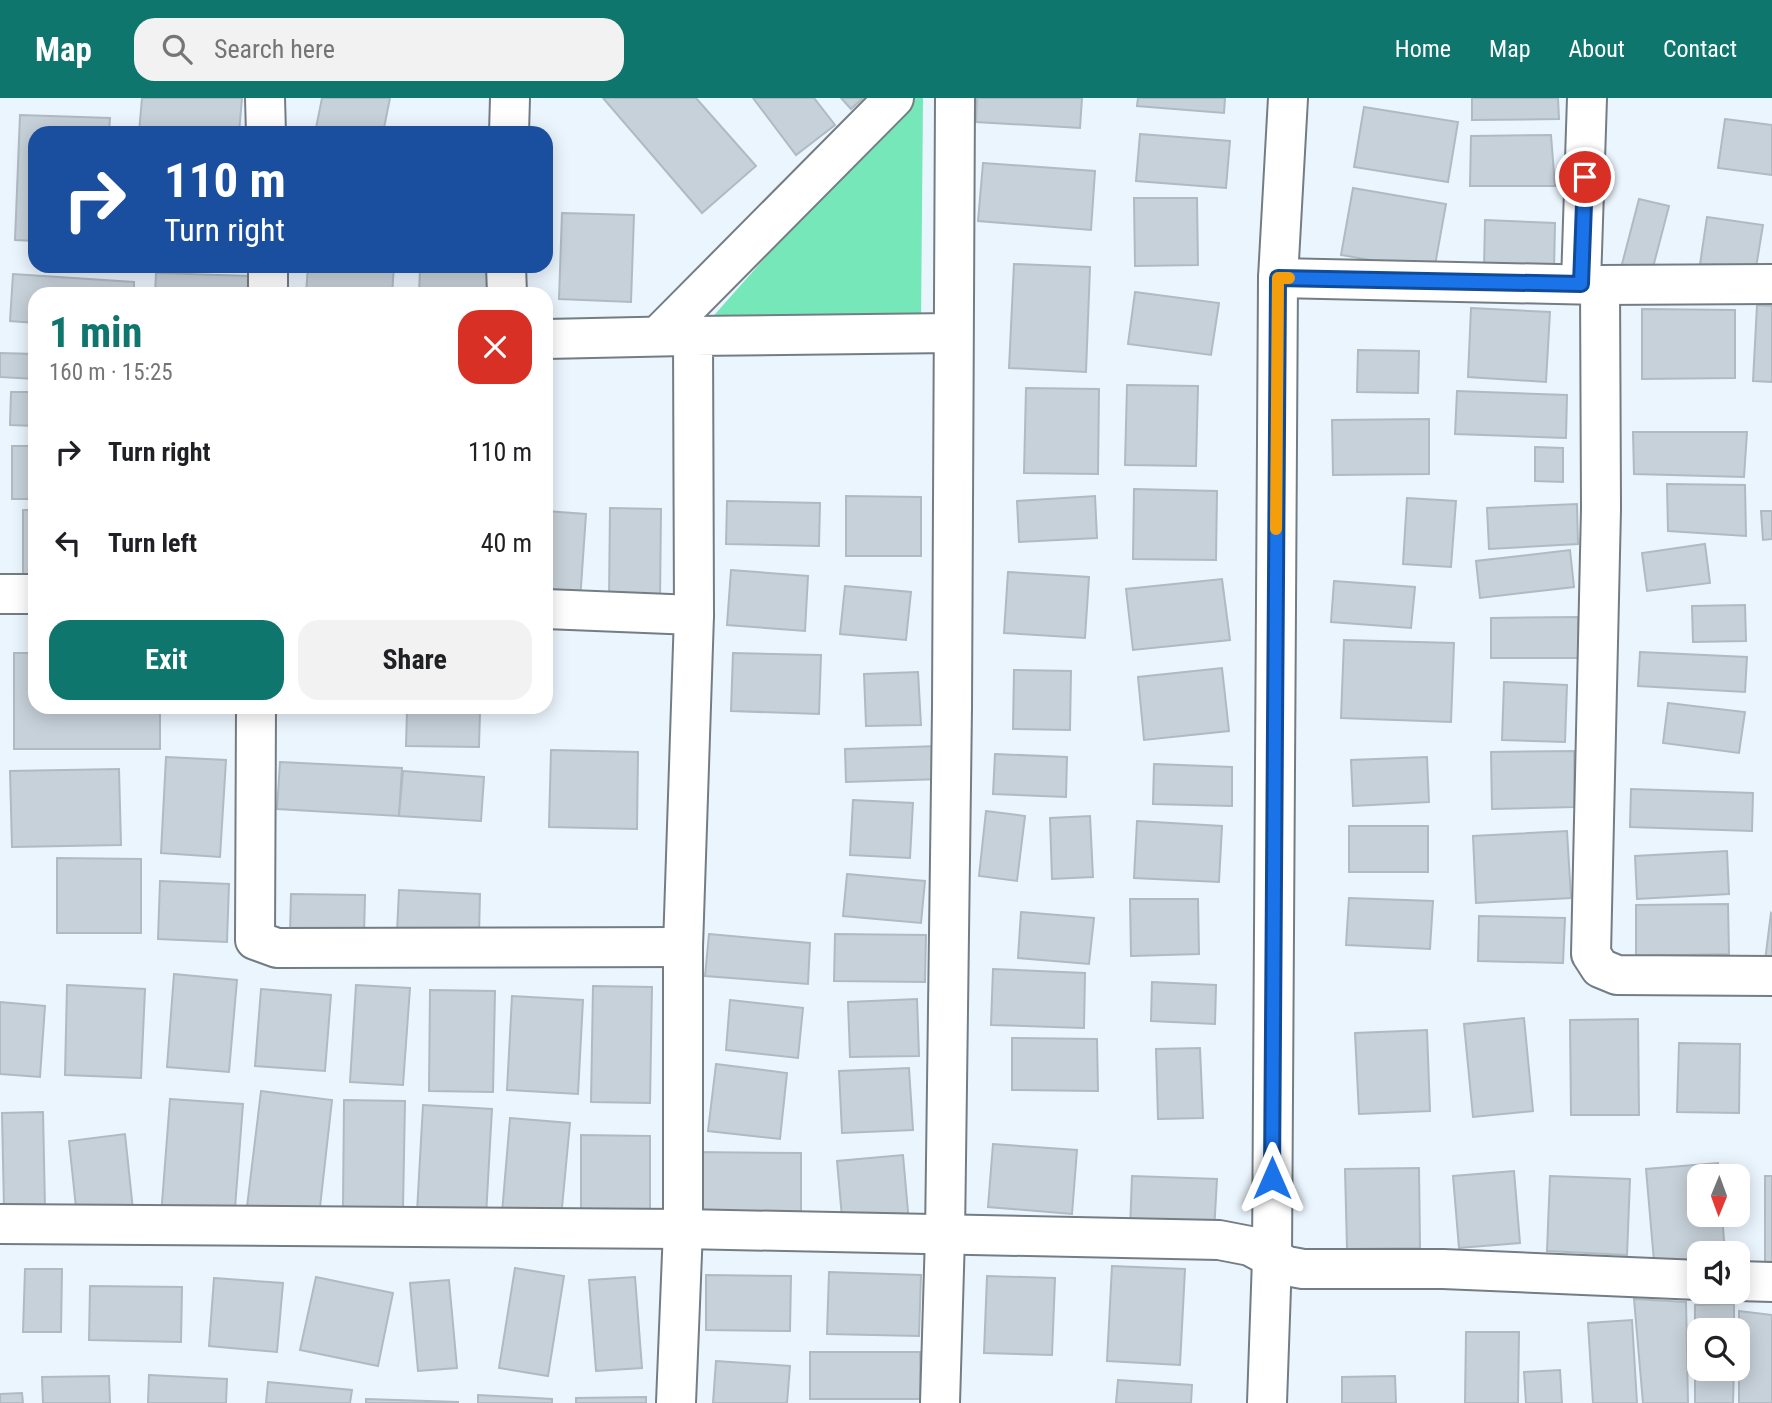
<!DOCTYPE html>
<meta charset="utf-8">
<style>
body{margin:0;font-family:"Roboto Condensed",sans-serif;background:#f2f2f2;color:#202124;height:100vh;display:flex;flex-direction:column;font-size:26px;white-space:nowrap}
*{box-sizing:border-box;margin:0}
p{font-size:23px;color:#757577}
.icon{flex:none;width:38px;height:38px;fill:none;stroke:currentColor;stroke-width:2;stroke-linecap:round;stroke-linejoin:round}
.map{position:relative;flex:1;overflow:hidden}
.details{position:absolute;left:28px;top:189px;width:525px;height:427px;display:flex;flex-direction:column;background:#fff;border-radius:21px;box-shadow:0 4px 18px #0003}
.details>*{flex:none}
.banner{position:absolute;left:28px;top:28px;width:525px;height:147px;border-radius:21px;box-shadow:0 4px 18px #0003;background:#1a4fa0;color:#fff;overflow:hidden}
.needle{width:46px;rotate:181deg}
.buttons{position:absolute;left:1687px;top:1066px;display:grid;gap:14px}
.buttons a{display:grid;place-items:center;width:63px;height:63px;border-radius:14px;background:#fff;box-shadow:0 4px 18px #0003;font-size:35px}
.pin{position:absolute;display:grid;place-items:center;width:60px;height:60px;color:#fff;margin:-30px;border:4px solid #fff;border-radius:50%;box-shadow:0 2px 7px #0007}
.me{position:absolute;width:77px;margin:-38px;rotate:0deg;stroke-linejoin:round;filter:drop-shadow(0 0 5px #0008)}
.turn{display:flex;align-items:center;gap:24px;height:147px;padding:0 21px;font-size:32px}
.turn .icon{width:91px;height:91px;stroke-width:2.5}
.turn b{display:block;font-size:49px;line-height:60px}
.round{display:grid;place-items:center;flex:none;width:74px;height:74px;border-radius:21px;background:#f2f2f2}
.overview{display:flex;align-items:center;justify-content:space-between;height:119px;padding:0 21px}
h1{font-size:42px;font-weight:700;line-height:52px;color:#0f766e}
.cta{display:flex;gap:14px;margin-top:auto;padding:14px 21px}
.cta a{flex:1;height:80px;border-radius:21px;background:#0f766e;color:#fff;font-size:28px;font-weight:700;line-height:80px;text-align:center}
.cta a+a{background:#f2f2f2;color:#202124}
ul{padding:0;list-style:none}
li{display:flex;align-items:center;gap:21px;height:91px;padding:0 21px}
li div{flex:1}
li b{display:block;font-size:26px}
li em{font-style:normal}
header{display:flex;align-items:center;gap:42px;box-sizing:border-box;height:98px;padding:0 35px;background:#0f766e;color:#fff}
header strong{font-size:33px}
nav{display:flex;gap:38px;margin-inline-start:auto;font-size:24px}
.search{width:490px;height:63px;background:#f2f2f2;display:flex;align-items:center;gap:18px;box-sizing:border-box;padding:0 24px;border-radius:21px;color:#757577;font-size:26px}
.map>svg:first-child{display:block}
</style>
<header>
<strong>Map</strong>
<div class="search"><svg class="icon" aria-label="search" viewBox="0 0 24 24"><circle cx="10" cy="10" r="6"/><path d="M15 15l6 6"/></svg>Search here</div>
<nav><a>Home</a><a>Map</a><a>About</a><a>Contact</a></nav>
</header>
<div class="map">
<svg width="1772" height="1305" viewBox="0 0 1772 1305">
<rect width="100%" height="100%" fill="#ebf5fe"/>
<path fill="#76e7b8" d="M907,0h16l-2,225 -213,-1z"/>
<g fill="#c7d1d9" stroke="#b0bac2" stroke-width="2">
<path d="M142,0h100l-3,35h-100z"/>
<path d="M322,0h68l-7,35h-68z"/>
<path d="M603,0h93l60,68 -54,47z"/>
<path d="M753,0h61l21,27 -39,30z"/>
<path d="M841,0h22l-12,11z"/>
<path d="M977,0h105l-2,30 -104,-6z"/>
<path d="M1138,0h87l-1,15 -87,-7z"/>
<path d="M1472,0h86l1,21 -87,1z"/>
<path d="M1364,9l94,15 -10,60 -94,-15z"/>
<path d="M20,17l90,3 -1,15h-74v108l-20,-1z"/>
<path d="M1725,21l47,6v50l-54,-7z"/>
<path d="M1140,36l90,7 -4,47 -90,-7z"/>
<path d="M1551,37l4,51h-85l1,-50z"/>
<path d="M983,65l112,8 -4,59 -113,-9z"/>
<path d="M1353,90l93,16 -12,67 -93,-16z"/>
<path d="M1134,100h63l1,67 -63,1z"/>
<path d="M1639,101l30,7 -18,69 -30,-7z"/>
<path d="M562,115l72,2 -3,87 -72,-3z"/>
<path d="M1707,119l56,8 -9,55 -55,-9z"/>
<path d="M1485,122l70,3 -1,48 -70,-3z"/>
<path d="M1014,166l76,3 -4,105 -77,-4z"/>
<path d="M308,168h86l-2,28h-86z"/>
<path d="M420,171l80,2 -1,23h-80z"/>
<path d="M156,175l95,3v18h-96z"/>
<path d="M13,176l121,8v12h-99v29l-25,-2z"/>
<path d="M1135,194l84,11 -8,52 -83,-11z"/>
<path d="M1757,207l15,1v76l-19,-1z"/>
<path d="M1471,210l79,4 -4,70 -78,-5z"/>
<path d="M1642,211l93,1v68l-93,1z"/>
<path d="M1358,252l61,1 -1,42 -61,-1z"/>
<path d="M0,255l35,1v25l-35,-2z"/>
<path d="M1127,287l71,1 -2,80 -71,-1z"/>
<path d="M1026,290l73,1 -1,85 -74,-1z"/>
<path d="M1457,293l110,4 -1,43 -111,-4z"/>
<path d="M11,294h24v34l-25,-1z"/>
<path d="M1429,321v55l-96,1 -1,-55z"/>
<path d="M1633,334h114l-3,45 -110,-3z"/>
<rect x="12" y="348" width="23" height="53"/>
<path d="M1535,349l28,1v34l-28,-1z"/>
<path d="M1667,386l78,1 1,51 -78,-5z"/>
<path d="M1134,391l83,2 -1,69 -83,-1z"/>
<path d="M846,398l75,1v59h-75z"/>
<path d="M1095,398l2,42 -78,4 -2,-41z"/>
<path d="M1407,400l49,3 -5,66 -48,-3z"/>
<path d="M727,403l93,2 -1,43 -93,-2z"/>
<path d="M1577,406l1,40 -89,5 -2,-41z"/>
<path d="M610,410l51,1 -1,91h-51z"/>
<rect x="23" y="412" width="12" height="76"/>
<path d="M546,413l40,3 -6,87 -34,-2z"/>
<path d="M1761,413h11v28l-9,1z"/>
<path d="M1705,446l5,39 -63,8 -5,-38z"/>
<path d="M1570,452l4,37 -94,11 -4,-37z"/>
<path d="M731,472l77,6 -3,55 -78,-6z"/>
<path d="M1008,474l81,5 -4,61 -81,-5z"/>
<path d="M1222,481l8,61 -97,10 -7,-61z"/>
<path d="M1334,483l81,6 -4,41 -80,-6z"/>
<path d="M845,488l66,6 -5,48 -66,-6z"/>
<path d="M1745,507l1,36 -53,1 -1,-36z"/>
<path d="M1578,519v41h-87v-40z"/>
<path d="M1344,542l110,3 -3,79 -110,-4z"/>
<path d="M1640,554l107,5 -2,35 -107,-6z"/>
<path d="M14,555h21v54h125v42h-146z"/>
<path d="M733,555l88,2 -2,59 -88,-3z"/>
<path d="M1222,570l7,63 -85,9 -6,-63z"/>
<path d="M1014,572l57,1 -1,59 -57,-1z"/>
<path d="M918,574l3,53 -55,1 -2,-52z"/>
<path d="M1504,584l63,3 -2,57 -63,-2z"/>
<path d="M1668,605l77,9 -6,41 -76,-10z"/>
<path d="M407,613l73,1 -1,35 -73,-1z"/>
<path d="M940,648l2,33 -96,3 -1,-33z"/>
<path d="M551,652l87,2 -1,77 -88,-2z"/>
<path d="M1574,653v56l-82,2 -1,-57z"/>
<path d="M995,656l72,3 -1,40 -73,-3z"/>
<path d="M166,659l60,3 -6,97 -59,-4z"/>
<path d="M1427,659l2,45 -76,4 -2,-46z"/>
<path d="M280,664l122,6 -3,48 -122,-7z"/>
<path d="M1154,666l78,3v39l-79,-2z"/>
<path d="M119,671l2,76 -109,2 -2,-76z"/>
<path d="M403,673l81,6 -3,44 -82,-5z"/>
<path d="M1631,691l122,4 -1,38 -122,-4z"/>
<path d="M853,702l60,3 -3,55 -60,-3z"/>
<path d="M986,713l39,5 -8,65 -38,-5z"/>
<path d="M1090,718l3,61 -41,2 -2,-61z"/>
<path d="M1137,723l85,5 -3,56 -85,-4z"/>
<rect x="1349" y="728" width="79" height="46"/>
<path d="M1567,733l4,67 -95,5 -3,-67z"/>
<path d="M1727,753l2,43 -92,5 -2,-43z"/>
<path d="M57,760l84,1v74h-84z"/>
<path d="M847,776l78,7 -4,42 -78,-7z"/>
<path d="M160,783l69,3 -2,58 -69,-3z"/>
<path d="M399,792l81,4 -1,41 -82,-3z"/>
<path d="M291,796l74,1 -1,40 -74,-1z"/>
<path d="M1349,800l84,3 -3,48 -84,-4z"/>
<path d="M1130,801h68l1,55 -68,2z"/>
<path d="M1728,806l1,50 -93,2v-51z"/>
<path d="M1021,814l73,6 -5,46 -71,-6z"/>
<path d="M1771,815l1,1v48l-7,-1z"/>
<path d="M1479,818l86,2 -2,45 -85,-2z"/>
<path d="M709,836l101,9 -2,41 -103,-8z"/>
<path d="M835,836l91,1 -1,47 -91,-1z"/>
<path d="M993,871l92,4 -1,55 -93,-3z"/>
<path d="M174,876l63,6 -8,92 -62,-5z"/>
<path d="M1152,884l64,3 -1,39 -64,-3z"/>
<path d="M67,887l78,4 -4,89 -76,-3z"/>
<path d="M356,887l54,3 -7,97 -53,-3z"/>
<path d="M593,888l59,1 -2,116 -59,-1z"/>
<path d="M261,891l70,6 -6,76 -70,-5z"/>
<path d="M430,892l65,1 -2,101 -64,-1z"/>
<path d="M512,898l71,4 -5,94 -71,-4z"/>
<path d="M917,901l2,57 -69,1 -2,-55z"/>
<path d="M730,902l73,8 -5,50 -72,-8z"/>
<path d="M0,904l45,4 -5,71 -40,-3z"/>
<path d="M1524,920l9,93 -60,6 -9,-93z"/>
<path d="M1638,921l1,96h-68l-1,-95z"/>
<path d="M1427,932l3,81 -71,3 -4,-81z"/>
<path d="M1012,940l85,1 1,52 -86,-1z"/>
<path d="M1679,945l61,1 -1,69 -62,-1z"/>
<path d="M1200,950l3,70 -45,1 -2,-70z"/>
<path d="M716,966l71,9 -7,66 -72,-8z"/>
<path d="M909,970l4,62 -71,3 -3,-62z"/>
<path d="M261,993l71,9 -13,116 -72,-9z"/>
<path d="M170,1001l73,5 -9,117 -73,-5z"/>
<path d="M344,1002l61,1 -2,108 -60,-1z"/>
<path d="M423,1007l69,4 -6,107 -69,-4z"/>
<path d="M43,1014l2,96h-41l-2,-95z"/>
<path d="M510,1020l60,5 -9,95 -59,-5z"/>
<path d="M125,1036l8,76 -56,7 -8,-76z"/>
<path d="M581,1037l69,1v85h-69z"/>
<path d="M993,1046l84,6 -5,64 -84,-7z"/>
<path d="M693,1054l108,1v71l-109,-1z"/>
<path d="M903,1057l6,68 -66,6 -6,-68z"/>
<path d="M1718,1065l1,13h-20v38h23l3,39h-26v16l-44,4 -9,-104z"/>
<path d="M1419,1070l1,80 -73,1 -2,-80z"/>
<path d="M1514,1073l6,72 -61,5 -6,-72z"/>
<path d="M1132,1078l85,3 -3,54 -84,-3z"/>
<path d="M1550,1078l80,3 -3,76 -80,-4z"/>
<rect x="1765" y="1078" width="7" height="91"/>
<path d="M1112,1168l73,3 -5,96 -73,-4z"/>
<path d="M515,1170l49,8 -16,100 -49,-8z"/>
<path d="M25,1171h37l-1,63h-38z"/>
<path d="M829,1174l92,3 -2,61 -92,-2z"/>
<path d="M706,1177l85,1 -1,55 -84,-1z"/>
<path d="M987,1178l68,2 -3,77 -68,-2z"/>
<path d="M316,1179l77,16 -15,73 -78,-16z"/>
<path d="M635,1179l7,91 -46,3 -7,-91z"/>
<path d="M214,1180l69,5 -6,69 -68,-6z"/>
<path d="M449,1182l8,88 -39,3 -8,-88z"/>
<path d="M90,1188l92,1 -1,55 -92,-2z"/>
<path d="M1634,1201l52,3 2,101h-45z"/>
<path d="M1734,1206v26h-35v38h35l-1,35h-38v-98z"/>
<path d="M1739,1213l33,4v88h-33z"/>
<path d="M1632,1222l5,83h-44l-5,-80z"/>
<path d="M1466,1234h53l-1,71h-53z"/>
<rect x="810" y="1254" width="110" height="47"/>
<path d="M716,1263l74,5 -3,37h-74z"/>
<path d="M1560,1272l2,33h-36l-2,-31z"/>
<path d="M149,1277l78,4 -1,24h-78z"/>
<path d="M109,1278l1,27h-67l-1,-26z"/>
<path d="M1395,1278l1,27h-54v-26z"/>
<path d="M1118,1282l74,5 -1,18h-75z"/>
<path d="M268,1284l84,8 -2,13h-84z"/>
<path d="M22,1295l1,10h-23v-9z"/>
<path d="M478,1297l74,4v4h-74z"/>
<path d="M646,1299v6h-70v-5z"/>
<path d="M366,1301l92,3v1h-92z"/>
</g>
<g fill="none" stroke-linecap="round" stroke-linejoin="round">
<defs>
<g id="minor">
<path d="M265,0l1,35"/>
<path d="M509,35l1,-35"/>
<path d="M268,168v28"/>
<path d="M506,168l1,28"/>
<path d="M1278,180l322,7 172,-1"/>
<path d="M1581,185l6,-185"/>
<path d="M1600,187l1,224 -10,445 9,14 17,7 155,1"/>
<path d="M658,238l236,-238"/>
<path d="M546,241l138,-3"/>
<path d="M0,496h35"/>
<path d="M546,511l148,6"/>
<path d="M256,609l-1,233 22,8 406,-1"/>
<path d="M0,1126l683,5 536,11 31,6 37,20 16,3h140l256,11"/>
<path d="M1738,1183l34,1"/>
<path d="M676,1305l7,-174v-282l11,-332 -1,-279 260,-3"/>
<path d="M940,1305l5,-167 7,-528 3,-610"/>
<path d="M1267,1305l5,-144 6,-981 10,-180"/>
</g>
</defs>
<use href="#minor" stroke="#737d84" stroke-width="42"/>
<use href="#minor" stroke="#fff" stroke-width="38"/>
</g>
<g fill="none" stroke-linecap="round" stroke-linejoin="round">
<defs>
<path id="route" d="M1272,1080l6,-900 303,6 4,-107"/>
</defs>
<use href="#route" stroke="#114b97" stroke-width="18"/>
<use href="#route" stroke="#1a73e8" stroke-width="12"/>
<path stroke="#f59e0b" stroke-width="12" d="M1276,431l2,-251h11"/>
</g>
</svg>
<div class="buttons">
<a><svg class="needle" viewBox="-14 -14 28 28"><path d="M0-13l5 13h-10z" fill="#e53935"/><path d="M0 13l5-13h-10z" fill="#757577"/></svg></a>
<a><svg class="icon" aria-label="sound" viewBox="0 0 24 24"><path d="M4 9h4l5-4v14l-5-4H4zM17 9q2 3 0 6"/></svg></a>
<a><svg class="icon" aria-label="search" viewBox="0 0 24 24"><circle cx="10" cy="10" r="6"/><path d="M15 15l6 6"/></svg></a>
</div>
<div class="pin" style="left:1585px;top:79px;background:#d93025"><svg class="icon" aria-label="arrive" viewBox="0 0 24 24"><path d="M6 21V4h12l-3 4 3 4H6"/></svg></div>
<svg class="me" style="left:1272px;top:1080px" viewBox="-20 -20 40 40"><path d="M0-17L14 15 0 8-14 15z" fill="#1a73e8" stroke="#fff" stroke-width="4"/></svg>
<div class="banner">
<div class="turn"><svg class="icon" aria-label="right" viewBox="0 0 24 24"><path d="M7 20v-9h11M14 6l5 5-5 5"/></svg><div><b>110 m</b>Turn right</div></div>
</div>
<section class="details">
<div class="overview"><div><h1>1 min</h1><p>160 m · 15:25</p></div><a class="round" style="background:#d93025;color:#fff"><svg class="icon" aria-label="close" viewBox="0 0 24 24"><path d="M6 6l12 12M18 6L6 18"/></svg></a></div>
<ul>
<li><svg class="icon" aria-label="right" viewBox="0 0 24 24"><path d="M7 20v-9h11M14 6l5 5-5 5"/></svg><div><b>Turn right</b></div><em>110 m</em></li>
<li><svg class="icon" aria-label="left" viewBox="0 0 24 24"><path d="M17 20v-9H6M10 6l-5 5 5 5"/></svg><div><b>Turn left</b></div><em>40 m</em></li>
</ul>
<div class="cta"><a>Exit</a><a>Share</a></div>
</section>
</div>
